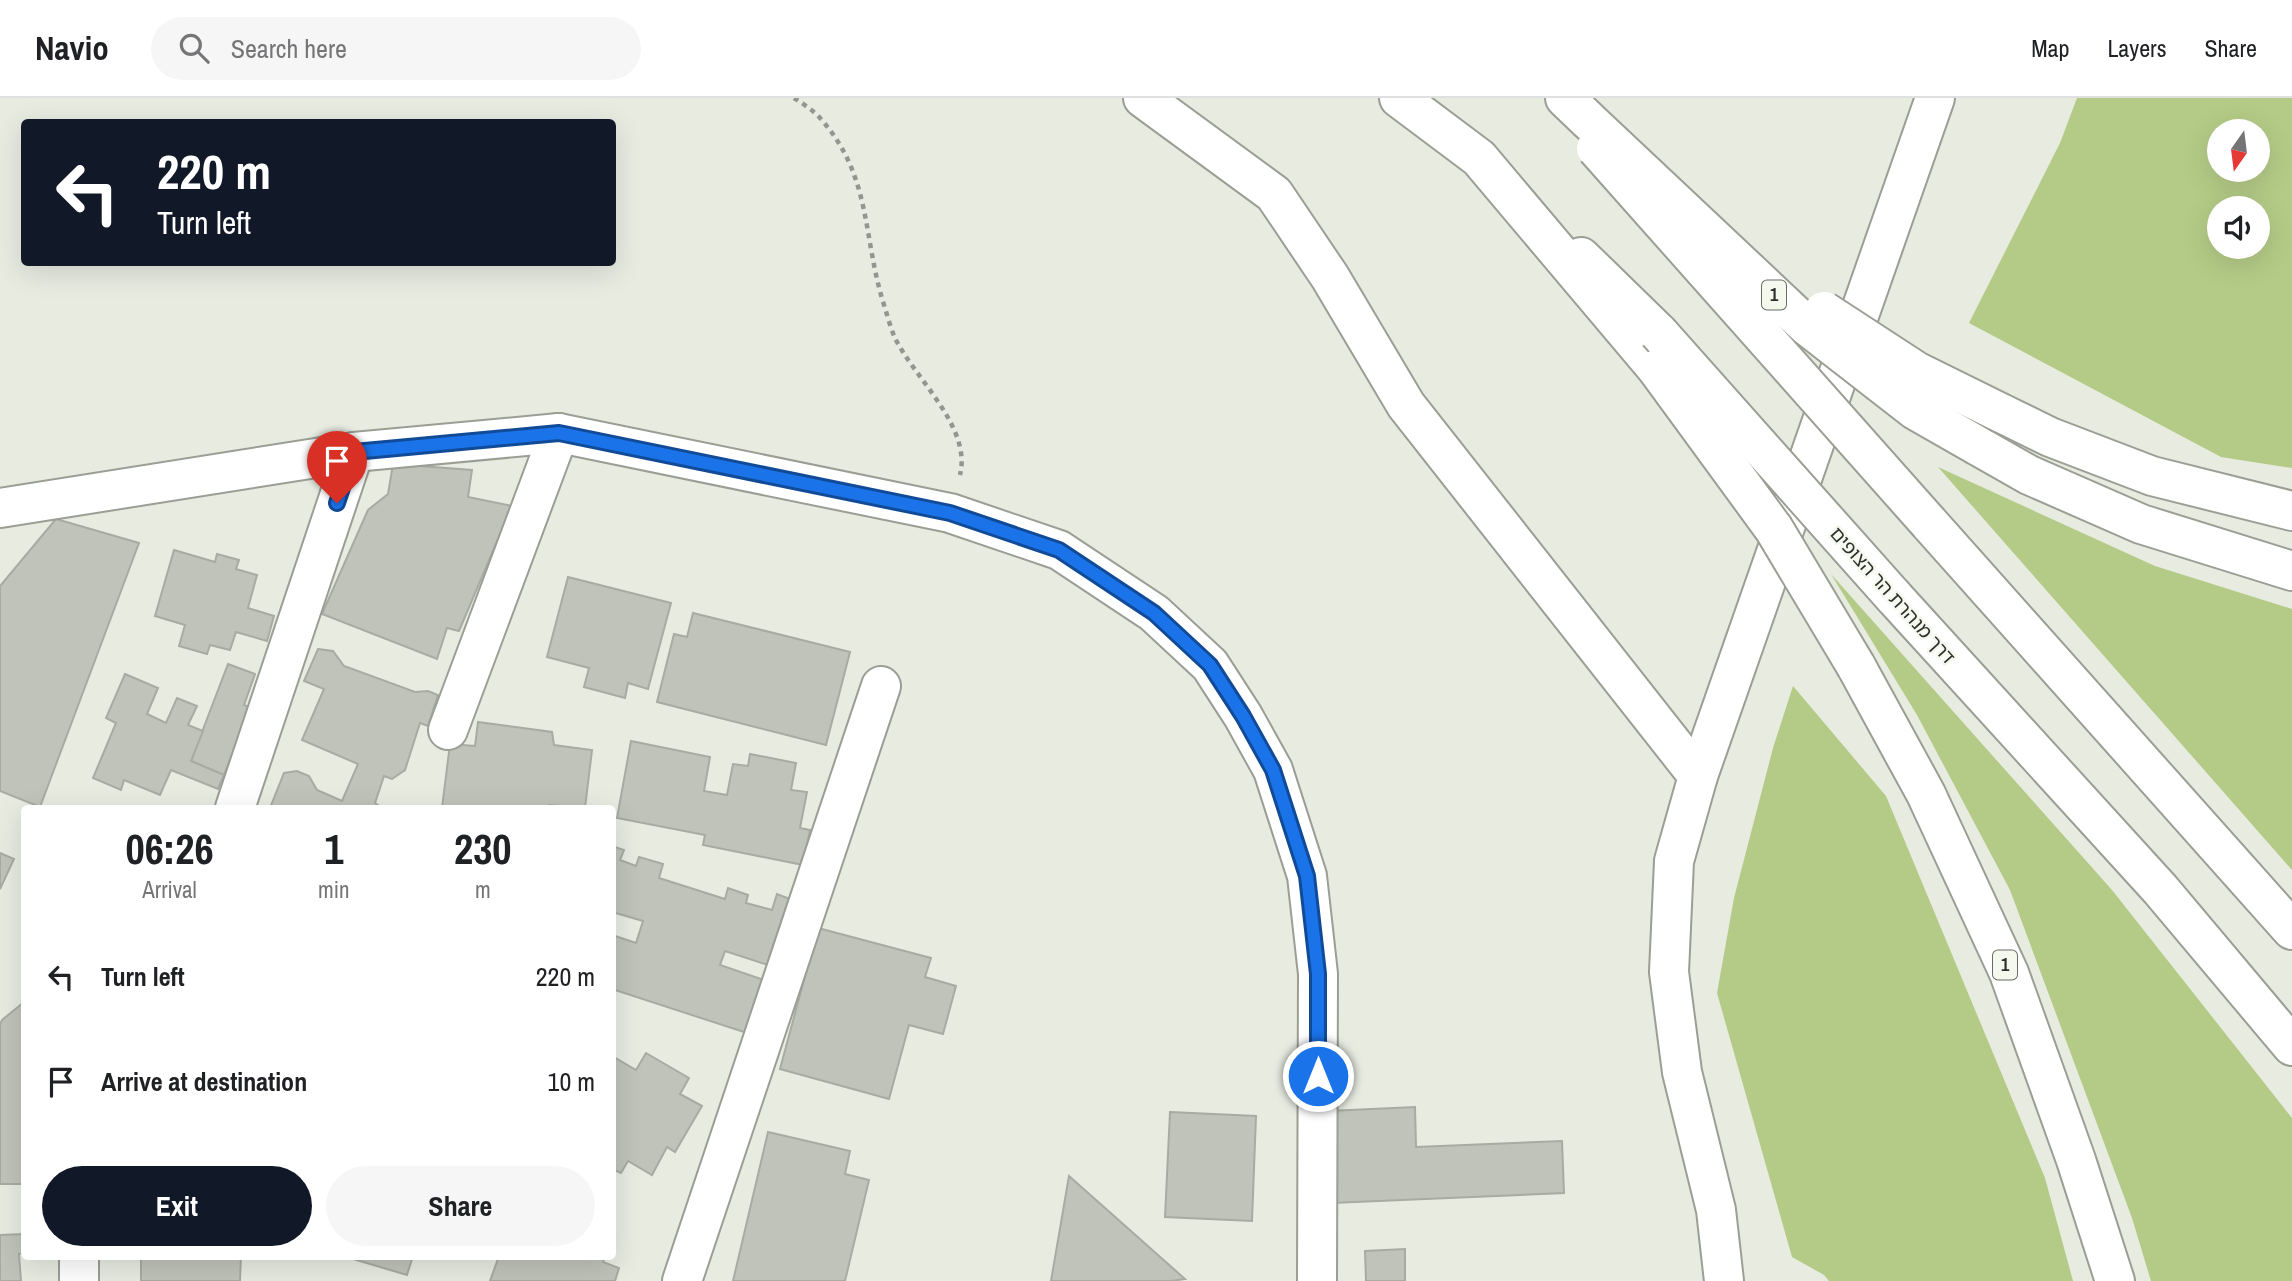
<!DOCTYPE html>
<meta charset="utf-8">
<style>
body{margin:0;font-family:"Archivo Narrow","Noto Sans Hebrew",sans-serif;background:#f6f6f6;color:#202124;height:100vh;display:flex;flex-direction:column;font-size:26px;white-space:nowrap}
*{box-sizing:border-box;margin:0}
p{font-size:23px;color:#757577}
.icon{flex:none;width:38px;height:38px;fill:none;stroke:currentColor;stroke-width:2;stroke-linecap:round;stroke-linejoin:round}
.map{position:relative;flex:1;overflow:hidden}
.sheet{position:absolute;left:21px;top:707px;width:595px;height:455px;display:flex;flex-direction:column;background:#fff;border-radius:7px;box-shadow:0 7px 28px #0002}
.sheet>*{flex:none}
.top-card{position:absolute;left:21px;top:21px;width:595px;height:147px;border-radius:7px;box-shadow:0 7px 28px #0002;background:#111827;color:#fff;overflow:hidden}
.needle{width:46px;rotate:194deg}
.fabs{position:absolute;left:2207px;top:21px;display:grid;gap:14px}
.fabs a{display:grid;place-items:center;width:63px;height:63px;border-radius:50%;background:#fff;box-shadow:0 7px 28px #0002;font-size:35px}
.pin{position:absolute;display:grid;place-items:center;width:60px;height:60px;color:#fff;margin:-72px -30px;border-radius:50% 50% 50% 0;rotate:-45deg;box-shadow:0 0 7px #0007}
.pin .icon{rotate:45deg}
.me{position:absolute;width:77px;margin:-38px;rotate:0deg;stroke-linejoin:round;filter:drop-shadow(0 0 5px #0008)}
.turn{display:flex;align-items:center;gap:24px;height:147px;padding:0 21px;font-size:32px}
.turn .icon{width:91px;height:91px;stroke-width:2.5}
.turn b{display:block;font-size:49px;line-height:60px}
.eta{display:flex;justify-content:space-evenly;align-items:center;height:119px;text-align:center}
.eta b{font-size:42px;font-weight:800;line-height:49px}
.primary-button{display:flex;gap:14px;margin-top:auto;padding:14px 21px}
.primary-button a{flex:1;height:80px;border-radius:42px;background:#111827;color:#fff;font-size:28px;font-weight:800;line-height:80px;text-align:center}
.primary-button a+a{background:#f6f6f6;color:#202124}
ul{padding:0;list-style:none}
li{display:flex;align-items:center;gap:21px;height:105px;padding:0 21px}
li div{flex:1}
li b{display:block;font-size:26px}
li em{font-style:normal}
header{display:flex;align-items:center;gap:42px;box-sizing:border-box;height:98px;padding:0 35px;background:#fff;border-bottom:2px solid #e0e0e0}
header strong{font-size:33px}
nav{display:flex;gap:38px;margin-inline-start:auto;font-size:24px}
.search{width:490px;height:63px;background:#f6f6f6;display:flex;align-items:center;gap:18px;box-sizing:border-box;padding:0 24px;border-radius:38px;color:#757577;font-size:26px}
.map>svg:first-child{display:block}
</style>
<header>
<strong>Navio</strong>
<div class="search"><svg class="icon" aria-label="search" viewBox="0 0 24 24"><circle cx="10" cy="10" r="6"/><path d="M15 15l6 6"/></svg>Search here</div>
<nav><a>Map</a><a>Layers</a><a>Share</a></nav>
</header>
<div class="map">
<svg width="2292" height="1183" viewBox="0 0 2292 1183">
<rect width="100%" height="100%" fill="#e7ebe0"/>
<g fill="#b4cb87" fill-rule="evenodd">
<path d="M2077,0h215v370l-71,-11 -252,-134 91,-180zM2258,33v39h-39v-39zM2219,110h39v39h-39z"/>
<path d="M1938,369l217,99 137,43v261z"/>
<path d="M1831,476l281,316 180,228v163h-141l-19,-63 -122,-328 -93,-175z"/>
<path d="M1793,588l93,110 159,382 28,103h-244l-5,-6 -32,-18 -75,-264 17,-95 39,-150z"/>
</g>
<g fill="#c0c3b9" stroke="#a7aba1" stroke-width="2">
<path d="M393,366l79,6 -4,27 44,9 -53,125 -12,-3 -10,31 -115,-45 46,-104 20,-16z"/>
<path d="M56,421l83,24 -99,264 -40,-16v-205z"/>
<path d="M174,452l41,12 2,-8 22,6 -3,9 21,6 -9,33 26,8 -7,25 -31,-9 -6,18 -20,-5 -3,9 -28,-8 6,-21 -30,-9z"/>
<path d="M568,479l103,26 -23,86 -20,-6 -3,15 -41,-11 5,-19 -42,-11z"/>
<path d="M693,515l157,39 -24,93 -169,-43 17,-68 13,3z"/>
<path d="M318,551l15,2 11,15 71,26 13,-1 10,4 -10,31 -8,-3 -15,47 -13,9 -8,-3 -9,27 7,5h-112l14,-35 13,-2 12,5 8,14 25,11 16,-37 -56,-24 22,-51 -20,-8z"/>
<path d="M228,566l27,10 -11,31 7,3 -27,67 -33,-14z"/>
<path d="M125,576l33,14 -11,26 19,9 11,-25 20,8 -9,19 15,6 -12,30 33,14 -6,14 -47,-19 -11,25 -36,-15 -3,10 -28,-12 23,-55 -10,-5z"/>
<path d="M478,624l74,10 2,13 38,5 -7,58 -36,-3v3h-107l8,-64 25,2z"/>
<path d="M631,643l79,16 -6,34 23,4 6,-31 15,2 2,-12 46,9 -5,27 16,2 -7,36 10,2 -7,35 -100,-20 2,-10 -88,-17z"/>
<path d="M612,748l12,4 -4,10 16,6 3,-9 24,7 -4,14 66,21 3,-11 20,7 -2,8 26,7 5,-16 21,8 -30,63 -43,-14 -5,14 44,15 -17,53 -135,-44v-54l24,8 7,-22 -31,-9z"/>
<path d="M0,755l14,6 -14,30z"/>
<path d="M818,830l113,30 -6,19 31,9 -13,48 -34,-9 -20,74 -109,-30z"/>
<path d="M24,904v182h-24v-159l2,-5z"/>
<path d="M646,955l43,25 -9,16 22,12 -27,46 -8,-5 -15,28 -24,-14 -7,12 -9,-4v-113l24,14z"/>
<path d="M1415,1009l1,40 146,-6 2,52 -232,10 -4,-92z"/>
<path d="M1170,1014l86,4 -4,105 -87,-4z"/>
<path d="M768,1034l82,19 -5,23 24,6 -24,101h-112z"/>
<path d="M1069,1078l116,103 -14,2h-120z"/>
<path d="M24,1136v19l-5,1 2,27h-21v-46z"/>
<path d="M1405,1151v32h-39l-1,-30z"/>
<path d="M141,1158h100l-1,25h-99z"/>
<path d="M343,1158h70l-6,19z"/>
<path d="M499,1158h106l-2,6 16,6 -4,13h-125z"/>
</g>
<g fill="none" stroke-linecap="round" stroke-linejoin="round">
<defs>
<g id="minor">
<path d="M1143,0l131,96 56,83 76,128 292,371"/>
<path d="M0,410l354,-56 205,-19 391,80 109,37 95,63 56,52 33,51 30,54 34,106 11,98 -1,307"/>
<path d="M448,632l111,-297"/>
<path d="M235,710l119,-356"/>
<path d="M79,1158v25"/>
<path d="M682,1183l199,-595"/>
<path d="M1724,1183l-8,-71 -34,-138 -13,-100 5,-111 24,-85 237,-678"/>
</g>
<g id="major">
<path d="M1581,159l77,75"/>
<path d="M1929,425l363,407"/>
<path d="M1894,499l266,292 132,157"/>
</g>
<g id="highway">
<path d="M1399,0l80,60 178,211"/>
<path d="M1565,0l23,22"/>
<path d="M2001,315l49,24 102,39 140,35"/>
<path d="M1978,348l51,29 112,49 151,47"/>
<path d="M1856,568l70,128 83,179 67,187 39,121"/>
</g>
</defs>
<use href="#minor" stroke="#9a9e94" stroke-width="42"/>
<use href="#major" stroke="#9a9e94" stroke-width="42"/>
<use href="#highway" stroke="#9a9e94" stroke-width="42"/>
<path stroke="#93968e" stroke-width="4.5" stroke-dasharray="5 5" stroke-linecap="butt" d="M794,0c9,6 19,12 26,20 53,59 42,121 65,190 3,10 6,21 10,30 20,41 77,89 65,137"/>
<use href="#minor" stroke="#fff" stroke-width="38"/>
<use href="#major" stroke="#fff" stroke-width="38"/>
<use href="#highway" stroke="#fff" stroke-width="38"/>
<defs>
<g id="major-bridge">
<path d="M1596,50l333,375"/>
<path d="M1658,234l236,265"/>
</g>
<g id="highway-bridge">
<path d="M1588,22l219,206 108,84 63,36"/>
<path d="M1824,213l92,60 85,42"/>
<path d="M1657,271l117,160 82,137"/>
</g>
</defs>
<use href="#major-bridge" stroke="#9a9e94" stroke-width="42" stroke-linecap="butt"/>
<use href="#highway-bridge" stroke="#9a9e94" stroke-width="42" stroke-linecap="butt"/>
<use href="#major-bridge" stroke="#fff" stroke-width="38"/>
<use href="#highway-bridge" stroke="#fff" stroke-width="38"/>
</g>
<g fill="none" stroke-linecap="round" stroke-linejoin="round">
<defs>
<path id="route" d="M337,405l17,-51 205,-19 391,80 109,37 95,63 56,52 33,51 30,54 34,106 11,98v102"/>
</defs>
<use href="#route" stroke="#114b97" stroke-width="18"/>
<use href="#route" stroke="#1a73e8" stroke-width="12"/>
</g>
<g text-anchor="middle" stroke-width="5" stroke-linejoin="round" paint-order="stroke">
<g fill="#f4f8ed" stroke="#696b65" stroke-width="2">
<rect x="1762" y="182.5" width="24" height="29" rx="5"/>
<rect x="1993" y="852.5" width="24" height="29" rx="5"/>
</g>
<g font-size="18" font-weight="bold" fill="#2d2f2b">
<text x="1774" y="203">1</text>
<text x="2005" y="873">1</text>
</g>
<g font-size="19" fill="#2d2f2b" stroke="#f4f8ed">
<text transform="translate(1893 497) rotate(48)" y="7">דרך מנהרת הר הצופים</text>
</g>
</g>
</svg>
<div class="fabs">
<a><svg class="needle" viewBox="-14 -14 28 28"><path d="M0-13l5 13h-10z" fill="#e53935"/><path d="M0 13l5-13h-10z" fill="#757577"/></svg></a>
<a><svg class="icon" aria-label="sound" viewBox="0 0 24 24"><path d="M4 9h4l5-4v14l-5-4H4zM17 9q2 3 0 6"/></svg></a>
</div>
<div class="pin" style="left:337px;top:405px;background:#d93025"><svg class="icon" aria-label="arrive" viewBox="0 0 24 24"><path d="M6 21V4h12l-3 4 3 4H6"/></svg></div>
<svg class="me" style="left:1318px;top:978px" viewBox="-20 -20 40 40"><circle r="17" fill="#1a73e8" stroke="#fff" stroke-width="3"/><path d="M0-11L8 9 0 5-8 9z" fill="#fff"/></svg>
<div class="top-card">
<div class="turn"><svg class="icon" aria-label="left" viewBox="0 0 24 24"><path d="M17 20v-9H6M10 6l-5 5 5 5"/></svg><div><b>220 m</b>Turn left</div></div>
</div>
<section class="sheet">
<div class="eta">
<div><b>06:26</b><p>Arrival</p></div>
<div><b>1</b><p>min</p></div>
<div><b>230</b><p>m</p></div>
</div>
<ul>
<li><svg class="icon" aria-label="left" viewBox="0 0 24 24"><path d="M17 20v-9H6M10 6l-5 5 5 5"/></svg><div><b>Turn left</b></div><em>220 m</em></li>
<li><svg class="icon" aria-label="arrive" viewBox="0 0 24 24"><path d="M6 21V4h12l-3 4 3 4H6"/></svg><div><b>Arrive at destination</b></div><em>10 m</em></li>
</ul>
<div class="primary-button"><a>Exit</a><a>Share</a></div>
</section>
</div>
